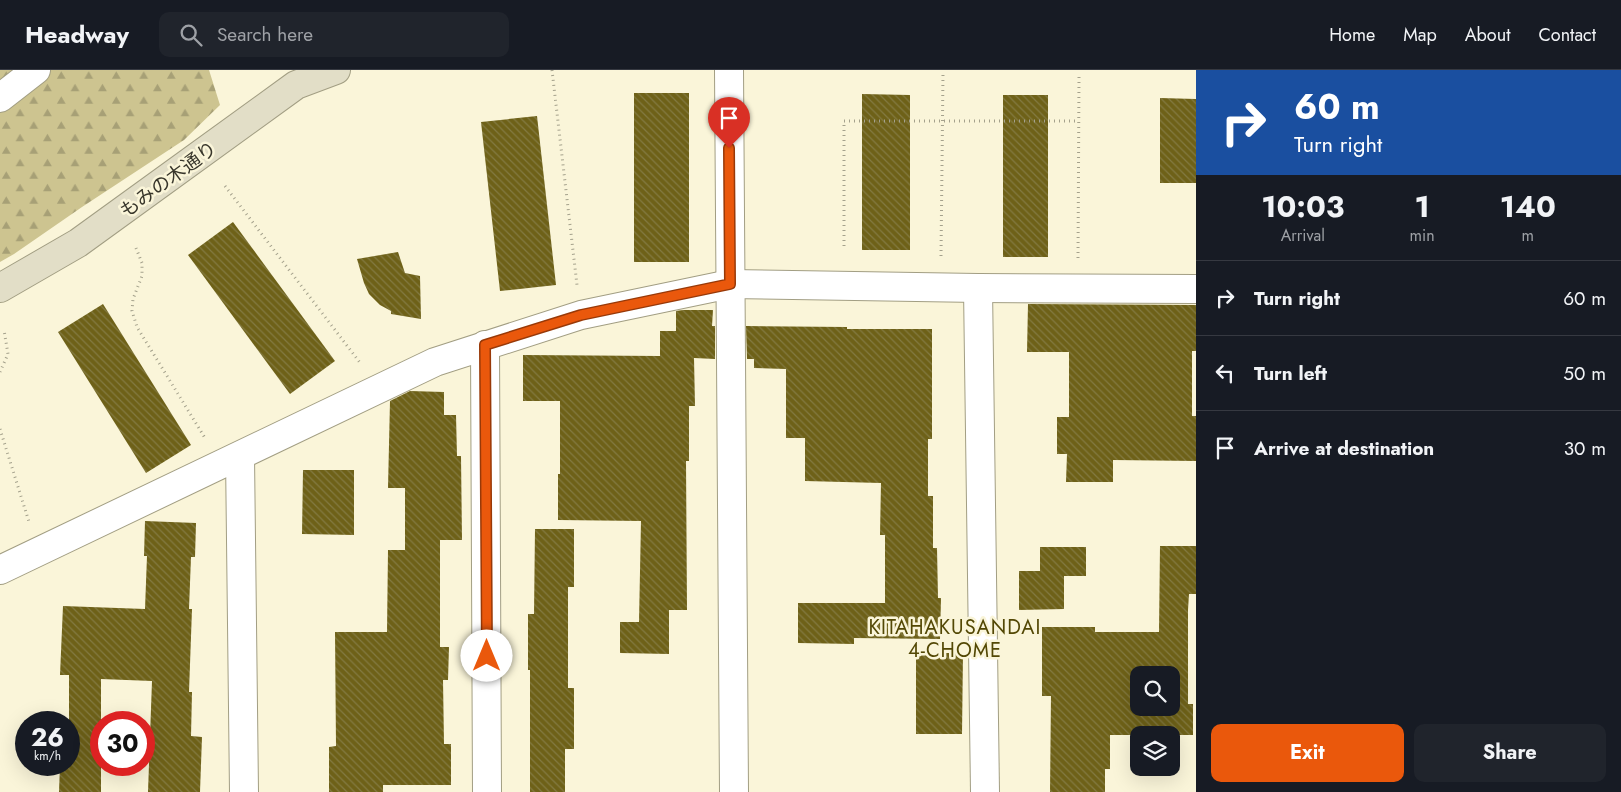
<!DOCTYPE html>
<meta charset="utf-8">
<style>
body{margin:0;font-family:Jost,"Noto Sans JP",sans-serif;background:#20242c;color:#f1f3f6;height:100vh;display:flex;flex-direction:column;font-size:19px;white-space:nowrap}
*{box-sizing:border-box;margin:0}
p{font-size:16px;color:#9ea1a6}
.icon{flex:none;width:28px;height:28px;fill:none;stroke:currentColor;stroke-width:2;stroke-linecap:round;stroke-linejoin:round}
.map{position:relative;flex:1;overflow:hidden}
.panel{display:flex;flex-direction:column;background:#171b24;width:425px}
.panel>*{flex:none}
.banner{background:#1a4fa0;color:#fff;overflow:hidden}
.fabs{position:absolute;left:1130px;top:596px;display:grid;gap:10px}
.fabs a{display:grid;place-items:center;width:50px;height:50px;border-radius:10px;background:#171b24;box-shadow:0 5px 20px #0002;font-size:25px}
.speed{position:absolute;left:15px;top:641px;display:flex;gap:10px;font-size:25px;font-weight:700;text-align:center}
.speed>*{display:grid;place-content:center;width:65px;height:65px;border-radius:50%;background:#171b24;box-shadow:0 5px 20px #0002;line-height:1}
.speed small{font-size:12px;font-weight:400}
.speed .limit{border:8px solid #d22;background:#fff;color:#111}
.pin{position:absolute;display:grid;place-items:center;width:42px;height:42px;color:#fff;margin:-51px -21px;border-radius:50% 50% 50% 0;rotate:-45deg;box-shadow:0 0 5px #0007}
.pin .icon{rotate:45deg}
.me{position:absolute;width:55px;margin:-28px;rotate:0deg;stroke-linejoin:round;filter:drop-shadow(0 0 4px #0008)}
.turn{display:flex;align-items:center;gap:18px;height:105px;padding:0 15px;font-size:22px}
.turn .icon{width:65px;height:65px;stroke-width:2.5}
.turn b{display:block;font-size:35px;line-height:42px}
.eta{display:flex;justify-content:space-evenly;align-items:center;height:85px;text-align:center}
.eta b{font-size:30px;font-weight:700;line-height:35px}
.primary-button{display:flex;gap:10px;margin-top:auto;padding:10px 15px}
.primary-button a{flex:1;height:58px;border-radius:10px;background:#ea580c;color:#fff;font-size:20px;font-weight:700;line-height:58px;text-align:center}
.primary-button a+a{background:#20242c;color:#f1f3f6}
ul{padding:0;list-style:none}
li{display:flex;align-items:center;gap:15px;height:75px;padding:0 15px;border-top:1px solid #363941}
li div{flex:1}
li b{display:block;font-size:19px}
li em{font-style:normal}
header{display:flex;align-items:center;gap:30px;box-sizing:border-box;height:70px;padding:0 25px;background:#171b24;border-bottom:1px solid #363941}
header strong{font-size:24px}
nav{display:flex;gap:28px;margin-inline-start:auto;font-size:18px}
.search{width:350px;height:45px;background:#20242c;display:flex;align-items:center;gap:12px;box-sizing:border-box;padding:0 18px;border-radius:10px;color:#9ea1a6;font-size:19px}
main{display:flex;flex:1;min-height:0}
.map>svg:first-child{display:block}
</style>
<header>
<strong>Headway</strong>
<div class="search"><svg class="icon" aria-label="search" viewBox="0 0 24 24"><circle cx="10" cy="10" r="6"/><path d="M15 15l6 6"/></svg>Search here</div>
<nav><a>Home</a><a>Map</a><a>About</a><a>Contact</a></nav>
</header>
<main>
<div class="map">
<svg width="1196" height="722" viewBox="0 0 1196 722">
<defs>
<pattern id="forest-firs" width="22" height="20" patternUnits="userSpaceOnUse" patternTransform="scale(1.25)"><rect width="22" height="20" fill="#cdc490"/><path d="M5 1l3.5 6h-7zM16 11l3.5 6h-7z" fill="#a7a076"/></pattern>
<pattern id="building-back-hatch" width="6" height="6" patternUnits="userSpaceOnUse" patternTransform="scale(1.25)"><rect width="6" height="6" fill="#6e6118"/><path d="M-1 5l2 2M0 0l6 6M5-1l2 2" fill="none" stroke="#837a42"/></pattern>
</defs>
<rect width="100%" height="100%" fill="#faf5d9"/>
<path fill="url(#forest-firs)" d="M0,0h209l11,35 -36,35 -102,67 -68,47 -14,8z"/>
<g fill="url(#building-back-hatch)" fill-rule="evenodd">
<rect x="634" y="23" width="55" height="169"/>
<path d="M862,24l48,1v155h-48z"/>
<rect x="1003" y="25" width="45" height="162"/>
<path d="M1160,28l36,1v84h-36z"/>
<path d="M537,46l19,169 -56,6 -19,-169z"/>
<path d="M233,152l102,139 -45,33 -102,-139z"/>
<path d="M398,182l7,21 15,3 1,43 -30,-5v-3l-11,-6 -11,-11 -5,-11 -7,-24z"/>
<path d="M103,234l88,141 -45,28 -88,-141z"/>
<path d="M1028,234l168,1v46h-4v65h4v45l-83,-1v22h-47l1,-28h-10v-37h12v-65h-42z"/>
<path d="M683,240h30l-1,16h3v33l-21,-1 1,48h-6v55h-3l1,149h-18v44l-49,-1v-31h19l2,-101 -83,-1v-46h2v-73h-37v-46l137,1v-25h16v-20z"/>
<path d="M746,256l101,1v2h85v110h-4v57h5v52h4l1,50h3l-1,41 -86,-1v6l-56,-1v-40h87v-68h-5l1,-52 -76,-2v-43h-19v-69l-32,-1v-9h-7z"/>
<path d="M410,321l34,1v23h12l1,41h4l1,84h-22v107h9l-1,33h-5l1,64h7v41h-68v7h-54v-45l7,-1 -1,-114h52l1,-82h17v-62h-17l2,-87z"/>
<path d="M303,400h51v65l-52,-1z"/>
<path d="M145,451l51,2 -1,34h-4l-2,52h3l-3,83h3l-1,44 11,1 -2,55h-52l4,-111 -51,-2v113h-42l1,-27h9v-90h-9l3,-69 82,3 2,-53h-3z"/>
<path d="M535,459h39v58h-6v101h6v61h-9v43h-35v-122h-2v-56h6z"/>
<path d="M1160,476h36v48h-7l-1,16v94h5v31h-83v34h-5v23h-55l1,-96h-9v-69h53v5h64zM1139,605h32v33h-32z"/>
<path d="M1040,477h46v29h-22v33l-45,1v-39h21z"/>
<path d="M916,583h47l-1,81h-46z"/>
</g>
<g fill="none" stroke-linecap="round" stroke-linejoin="round">
<defs>
<g id="street">
<path d="M729,0l5,722"/>
<path d="M0,28l36,-28"/>
<path d="M978,218l7,504"/>
<path d="M485,275l2,447"/>
<path d="M240,386l4,336"/>
<path d="M0,500l435,-208 146,-47 149,-31 248,4 218,1"/>
</g>
<path id="secondary" d="M0,218l78,-45 218,-158 40,-15"/>
</defs>
<use href="#street" stroke="#a29e83" stroke-width="30"/>
<use href="#secondary" stroke="#a29e83" stroke-width="30"/>
<g stroke="#a4a18c" stroke-width="3" stroke-dasharray="1 4" stroke-linecap="butt">
<path d="M552,0l25,215"/>
<path d="M225,116l136,178"/>
<path d="M844,176v-125h234"/>
<path d="M136,178l6,15v13l-9,23 -1,12 5,16 68,111"/>
<path d="M941,186l2,-183"/>
<path d="M1078,188l1,-181"/>
<path d="M0,302l8,-18 -4,-24"/>
<path d="M0,359l29,93"/>
</g>
<use href="#street" stroke="#fff" stroke-width="28"/>
<use href="#secondary" stroke="#e2dec7" stroke-width="28"/>
</g>
<g fill="none" stroke-linecap="round" stroke-linejoin="round">
<defs>
<path id="route" d="M487,586l-2,-311 96,-30 149,-31 -1,-136"/>
</defs>
<use href="#route" stroke="#983908" stroke-width="12"/>
<use href="#route" stroke="#ea580c" stroke-width="9"/>
</g>
<g text-anchor="middle" stroke-width="5" stroke-linejoin="round" paint-order="stroke">
<g font-size="19" fill="#38362b" stroke="#faf5d9">
<text transform="translate(168 109) rotate(-36)" y="7">もみの木通り</text>
</g>
<g font-size="20" letter-spacing="1" fill="#534805" stroke="#faf5d9">
<text x="955" y="564">KITAHAKUSANDAI<tspan x="955" dy="23">4-CHOME</tspan></text>
</g>
</g>
</svg>
<div class="fabs">
<a><svg class="icon" aria-label="search" viewBox="0 0 24 24"><circle cx="10" cy="10" r="6"/><path d="M15 15l6 6"/></svg></a>
<a><svg class="icon" aria-label="layers" viewBox="0 0 24 24"><path d="M12 4l9 5-9 5-9-5zM3 14l9 5 9-5"/></svg></a>
</div>
<div class="speed"><div>26<small>km/h</small></div><div class="limit">30</div></div>
<div class="pin" style="left:729px;top:78px;background:#d93025"><svg class="icon" aria-label="arrive" viewBox="0 0 24 24"><path d="M6 21V4h12l-3 4 3 4H6"/></svg></div>
<svg class="me" style="left:487px;top:586px" viewBox="-20 -20 40 40"><circle r="19" fill="#fff"/><path d="M0-13L10 11 0 6-10 11z" fill="#ea580c"/></svg>
</div>
<section class="panel">
<div class="banner">
<div class="turn"><svg class="icon" aria-label="right" viewBox="0 0 24 24"><path d="M7 20v-9h11M14 6l5 5-5 5"/></svg><div><b>60 m</b>Turn right</div></div>
</div>
<div class="eta">
<div><b>10:03</b><p>Arrival</p></div>
<div><b>1</b><p>min</p></div>
<div><b>140</b><p>m</p></div>
</div>
<ul>
<li><svg class="icon" aria-label="right" viewBox="0 0 24 24"><path d="M7 20v-9h11M14 6l5 5-5 5"/></svg><div><b>Turn right</b></div><em>60 m</em></li>
<li><svg class="icon" aria-label="left" viewBox="0 0 24 24"><path d="M17 20v-9H6M10 6l-5 5 5 5"/></svg><div><b>Turn left</b></div><em>50 m</em></li>
<li><svg class="icon" aria-label="arrive" viewBox="0 0 24 24"><path d="M6 21V4h12l-3 4 3 4H6"/></svg><div><b>Arrive at destination</b></div><em>30 m</em></li>
</ul>
<div class="primary-button"><a>Exit</a><a>Share</a></div>
</section>
</main>
